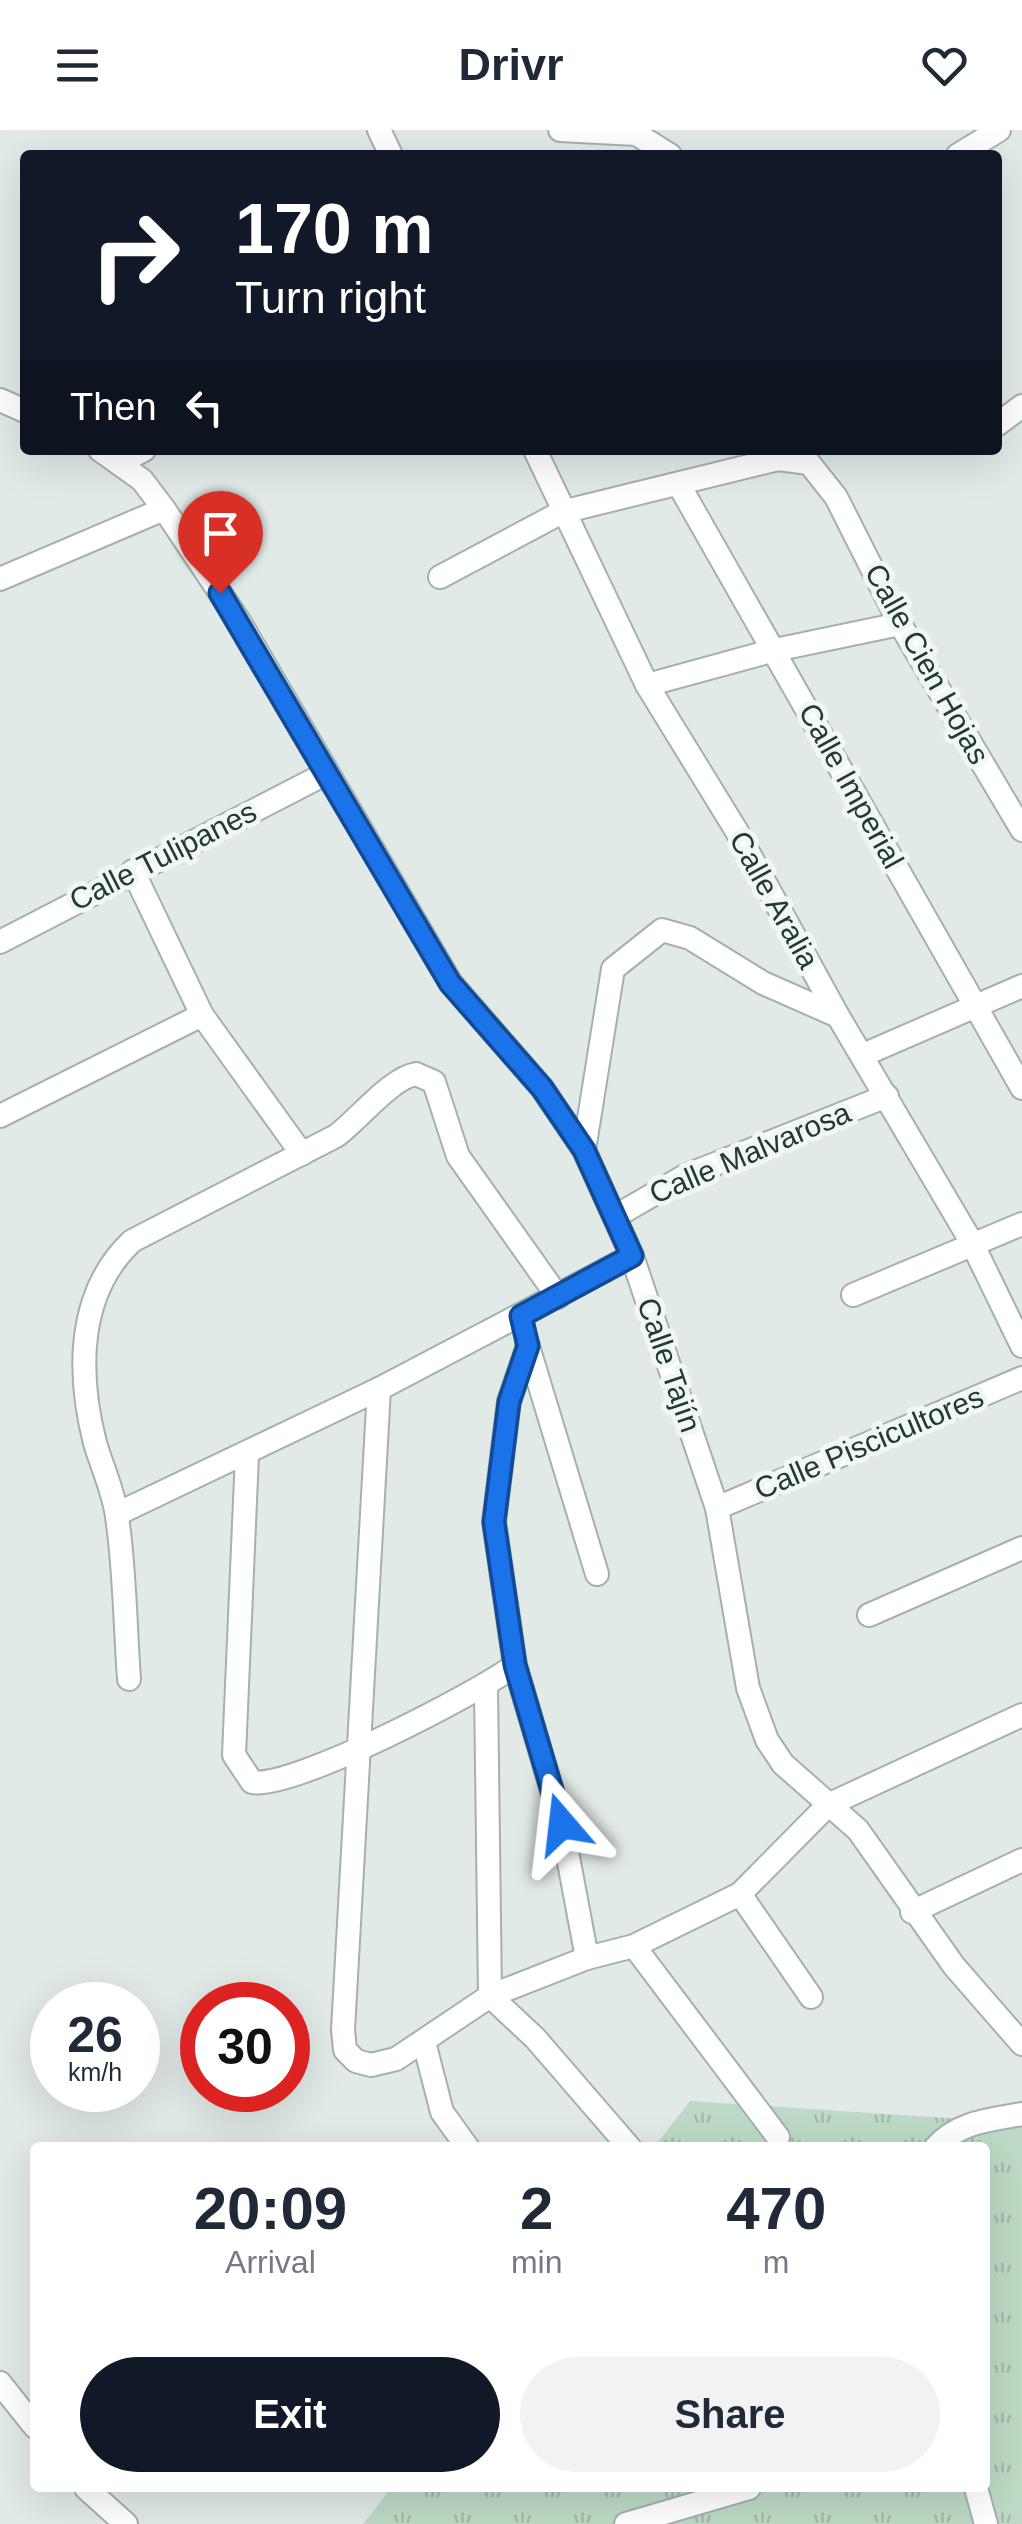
<!DOCTYPE html>
<meta charset="utf-8">
<style>
body{margin:0;font-family:Arial,sans-serif;background:#f2f2f3;color:#1f2937;height:100vh;display:flex;flex-direction:column;font-size:38px;white-space:nowrap}
*{box-sizing:border-box;margin:0}
p{font-size:32px;color:#747a83}
.icon{flex:none;width:55px;height:55px;fill:none;stroke:currentColor;stroke-width:2;stroke-linecap:round;stroke-linejoin:round}
.map{position:relative;flex:1;overflow:hidden}
.side{position:absolute;left:30px;top:2012px;width:960px;height:350px;display:flex;flex-direction:column;background:#fff;border-radius:10px;box-shadow:0 10px 40px #0002}
.side>*{flex:none}
.banner{position:absolute;left:20px;top:20px;width:982px;height:305px;border-radius:10px;box-shadow:0 10px 40px #0002;background:#111827;color:#fff;overflow:hidden}
.speed{position:absolute;left:30px;top:1852px;display:flex;gap:20px;font-size:50px;font-weight:700;text-align:center}
.speed>*{display:grid;place-content:center;width:130px;height:130px;border-radius:50%;background:#fff;box-shadow:0 10px 40px #0002;line-height:1}
.speed small{font-size:25px;font-weight:400}
.speed .limit{border:15px solid #d22;background:#fff;color:#111}
.pin{position:absolute;display:grid;place-items:center;width:85px;height:85px;color:#fff;margin:-102px -42px;border-radius:50% 50% 50% 0;rotate:-45deg;box-shadow:0 0 10px #0007}
.pin .icon{rotate:45deg}
.me{position:absolute;width:110px;margin:-55px;rotate:343deg;stroke-linejoin:round;filter:drop-shadow(0 0 8px #0008)}
.turn{display:flex;align-items:center;gap:35px;height:210px;padding:0 50px;font-size:45px}
.turn .icon{width:130px;height:130px;stroke-width:2.5}
.turn b{display:block;font-size:70px;line-height:85px}
.then{display:flex;align-items:center;height:95px;padding:0 50px;background:#0003;gap:20px;font-size:38px}
.eta{display:flex;justify-content:space-evenly;align-items:center;height:170px;text-align:center}
.eta b{font-size:60px;font-weight:600;line-height:70px}
.button{display:flex;gap:20px;margin-top:auto;padding:20px 50px}
.button a{flex:1;height:115px;border-radius:60px;background:#111827;color:#fff;font-size:40px;font-weight:600;line-height:115px;text-align:center}
.button a+a{background:#f2f2f3;color:#1f2937}
header{display:flex;justify-content:space-between;align-items:center;height:130px;padding:0 50px;background:#fff;font-size:45px;font-weight:600}
.map>svg:first-child{display:block}
</style>
<header><svg class="icon" aria-label="menu" viewBox="0 0 24 24"><path d="M4 6h16M4 12h16M4 18h16"/></svg>Drivr<svg class="icon" aria-label="heart" viewBox="0 0 24 24"><path d="M12 20l-8-8c-3-5 5-10 8-4 3-6 11-1 8 4z"/></svg></header>
<div class="map">
<svg width="1022" height="2394" viewBox="0 0 1022 2394">
<defs>
<pattern id="park-tufts" width="24" height="20" patternUnits="userSpaceOnUse" patternTransform="scale(2.5)"><rect width="24" height="20" fill="#bcdac5"/><path d="M3 7l-1-3M5 7V3M7 7l1-3M15 17l-1-3M17 17v-4M19 17l1-3" fill="none" stroke="#a1bcaa"/></pattern>
</defs>
<rect width="100%" height="100%" fill="#e1eae7"/>
<path fill="url(#park-tufts)" d="M690,1971l332,22v401h-659l28,-36h594v-340l-331,-1z"/>
<g fill="none" stroke-linecap="round" stroke-linejoin="round">
<defs>
<g id="minor">
<path d="M379,0l12,25"/>
<path d="M560,0l76,4 34,21"/>
<path d="M958,25l41,-25"/>
<path d="M0,270l25,11"/>
<path d="M998,294l24,-18"/>
<path d="M100,320l42,30 22,29 75,112 212,362 91,105 42,62 48,106 85,252 31,180 19,52 16,24 75,66 96,136 68,78"/>
<path d="M535,320l112,235 89,145 102,186 134,227 50,103"/>
<path d="M121,332l23,-12"/>
<path d="M679,355l343,603"/>
<path d="M440,447l122,-65 216,-53 31,4 27,34 64,127 122,206"/>
<path d="M0,449l164,-70"/>
<path d="M647,555l128,-35 125,-26"/>
<path d="M133,741l69,144 100,139"/>
<path d="M0,812l327,-169"/>
<path d="M863,925l159,-69"/>
<path d="M0,986l202,-101"/>
<path d="M584,1020l29,-181 49,-39 28,8 73,45 75,33"/>
<path d="M616,1086l69,-40 202,-80"/>
<path d="M853,1165l169,-71"/>
<path d="M527,1213l70,231"/>
<path d="M528,1216l-19,55 -15,121 21,143 47,160 25,133"/>
<path d="M379,1259l-36,641 2,20 11,11 15,4 25,-6 94,-63 97,-38 47,-12 106,-52 88,-89 194,-90"/>
<path d="M247,1325l-13,300 18,27c39,8 227,-89 263,-117"/>
<path d="M717,1378l305,-130"/>
<path d="M117,1384l262,-125 253,-133"/>
<path d="M869,1485l153,-67"/>
<path d="M129,1549c-4,-54 -4,-109 -12,-162 -3,-25 -15,-50 -22,-74 -18,-71 -18,-150 37,-202l204,-105c23,-17 55,-58 80,-62l18,8 24,74 100,141"/>
<path d="M486,1557l4,309 45,42 95,110"/>
<path d="M740,1764l71,103"/>
<path d="M912,1782l110,-52"/>
<path d="M634,1816l144,191"/>
<path d="M424,1912l18,70 26,36"/>
<path d="M935,2018c23,-26 54,-28 87,-34"/>
<path d="M0,2253l35,44"/>
<path d="M86,2358l40,36"/>
<path d="M976,2358l10,36"/>
<path d="M626,2394l123,-36"/>
</g>
</defs>
<use href="#minor" stroke="#a4b1ae" stroke-width="26"/>
<use href="#minor" stroke="#fff" stroke-width="22"/>
</g>
<g fill="none" stroke-linecap="round" stroke-linejoin="round">
<defs>
<path id="route" d="M220,463l230,390 92,105 42,62 48,106 -111,60 7,30 -19,56 -15,120 21,143 47,159"/>
</defs>
<use href="#route" stroke="#114b97" stroke-width="25"/>
<use href="#route" stroke="#1a73e8" stroke-width="18"/>
</g>
<g text-anchor="middle" stroke-width="10" stroke-linejoin="round" paint-order="stroke">
<g font-size="30" fill="#233934" stroke="#f1f7f4">
<text transform="translate(927 534) rotate(61)" y="10">Calle Cien Hojas</text>
<text transform="translate(851 656) rotate(61)" y="10">Calle Imperial</text>
<text transform="translate(163 726) rotate(-27)" y="10">Calle Tulipanes</text>
<text transform="translate(774 770) rotate(61)" y="10">Calle Aralia</text>
<text transform="translate(750 1023) rotate(-23)" y="10">Calle Malvarosa</text>
<text transform="translate(669 1235) rotate(71)" y="10">Calle Tajín</text>
<text transform="translate(869 1313) rotate(-23)" y="10">Calle Piscicultores</text>
</g>
</g>
</svg>
<div class="speed"><div>26<small>km/h</small></div><div class="limit">30</div></div>
<div class="pin" style="left:220px;top:463px;background:#d93025"><svg class="icon" aria-label="arrive" viewBox="0 0 24 24"><path d="M6 21V4h12l-3 4 3 4H6"/></svg></div>
<svg class="me" style="left:562px;top:1694px" viewBox="-20 -20 40 40"><path d="M0-17L14 15 0 8-14 15z" fill="#1a73e8" stroke="#fff" stroke-width="4"/></svg>
<div class="banner">
<div class="turn"><svg class="icon" aria-label="right" viewBox="0 0 24 24"><path d="M7 20v-9h11M14 6l5 5-5 5"/></svg><div><b>170 m</b>Turn right</div></div>
<div class="then">Then<svg class="icon" aria-label="left" viewBox="0 0 24 24"><path d="M17 20v-9H6M10 6l-5 5 5 5"/></svg></div>
</div>
<section class="side">
<div class="eta">
<div><b>20:09</b><p>Arrival</p></div>
<div><b>2</b><p>min</p></div>
<div><b>470</b><p>m</p></div>
</div>
<div class="button"><a>Exit</a><a>Share</a></div>
</section>
</div>
